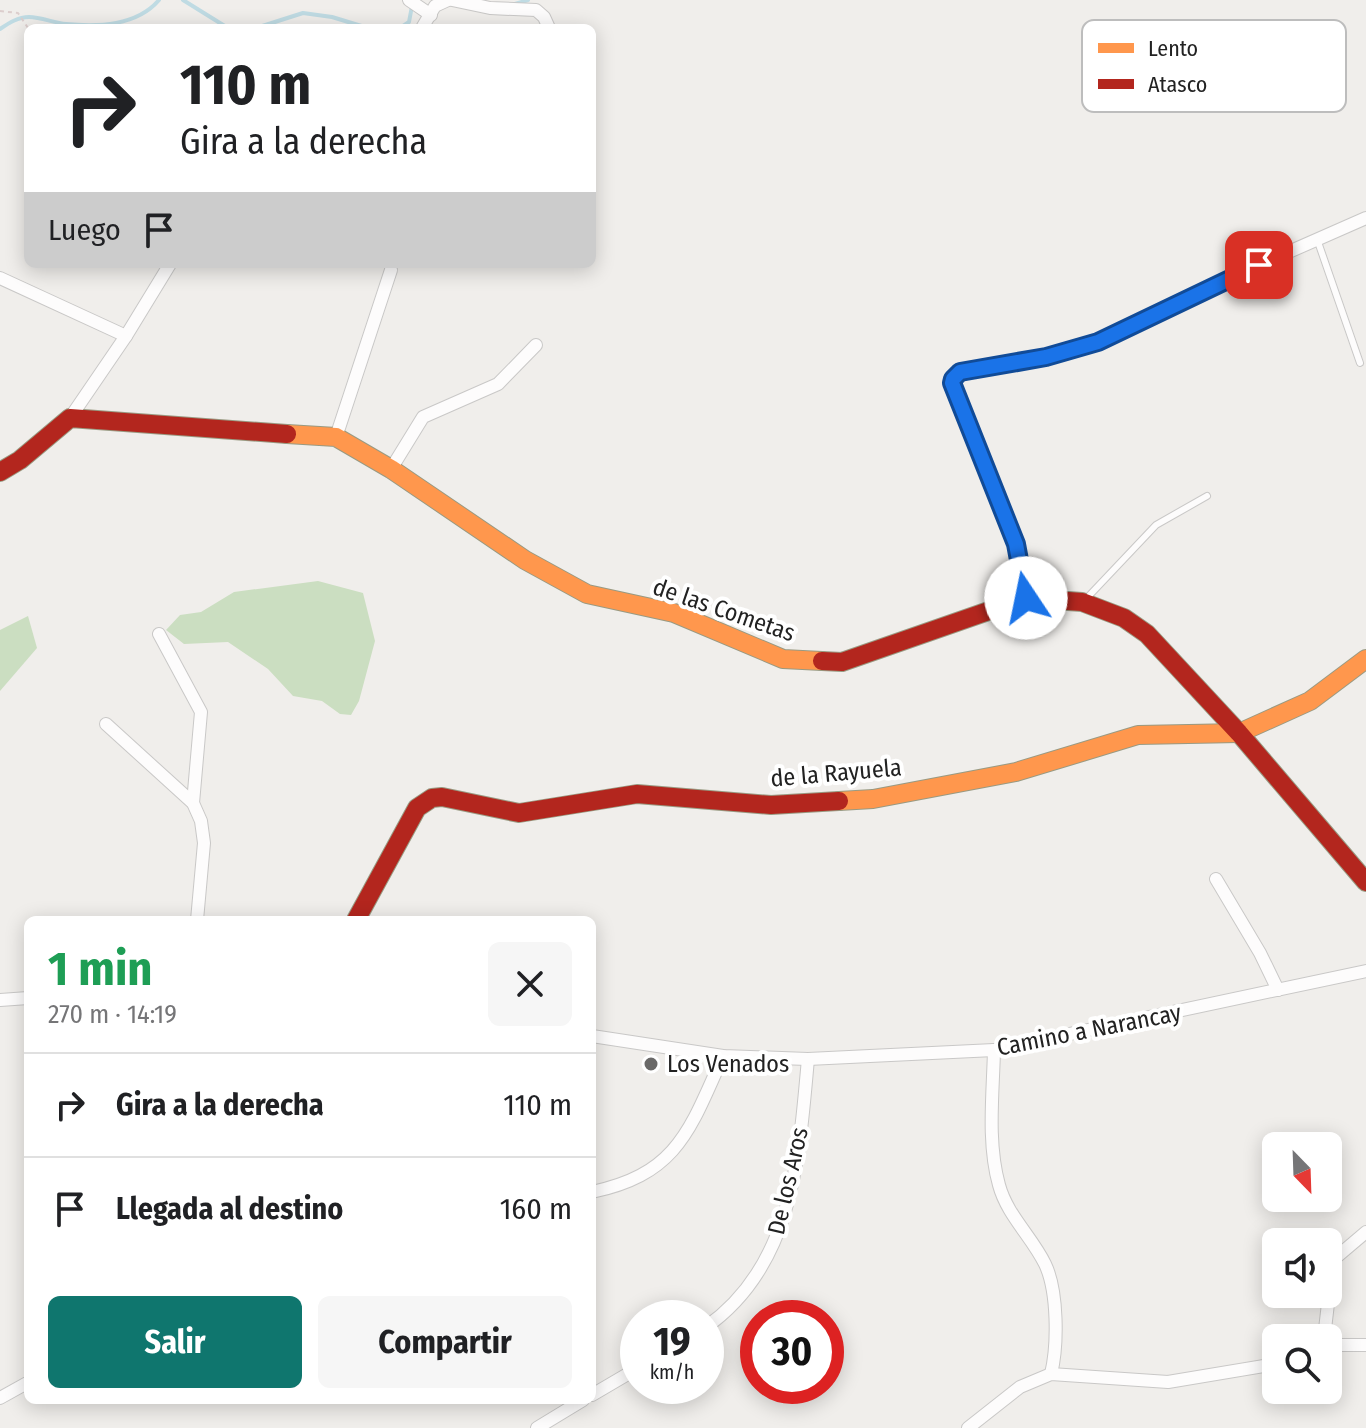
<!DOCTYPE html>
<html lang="es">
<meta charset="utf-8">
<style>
body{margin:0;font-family:"Fira Sans Condensed",sans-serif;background:#f6f6f6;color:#202124;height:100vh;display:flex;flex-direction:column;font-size:30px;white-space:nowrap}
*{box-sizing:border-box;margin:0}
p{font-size:26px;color:#757577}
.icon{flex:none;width:44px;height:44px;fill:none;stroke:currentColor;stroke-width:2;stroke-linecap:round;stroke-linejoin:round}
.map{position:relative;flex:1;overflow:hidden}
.panel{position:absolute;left:24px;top:916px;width:572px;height:488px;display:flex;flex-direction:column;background:#fff;border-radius:12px;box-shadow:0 4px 20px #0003}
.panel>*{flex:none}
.guide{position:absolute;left:24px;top:24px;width:572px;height:244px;border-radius:12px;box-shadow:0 4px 20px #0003;background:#fff;color:#202124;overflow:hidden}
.needle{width:52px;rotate:157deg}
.buttons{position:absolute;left:1262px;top:1132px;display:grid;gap:16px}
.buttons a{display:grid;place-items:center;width:80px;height:80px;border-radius:12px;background:#fff;box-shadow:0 4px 20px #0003;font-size:40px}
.speed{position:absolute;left:620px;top:1300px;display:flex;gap:16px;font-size:40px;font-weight:700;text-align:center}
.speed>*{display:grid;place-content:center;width:104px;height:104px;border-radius:50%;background:#fff;box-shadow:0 4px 20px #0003;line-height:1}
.speed small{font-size:20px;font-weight:400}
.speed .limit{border:12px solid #d22;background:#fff;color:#111}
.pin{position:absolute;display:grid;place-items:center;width:68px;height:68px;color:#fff;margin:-34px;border-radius:16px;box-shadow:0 4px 12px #0006}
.me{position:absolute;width:88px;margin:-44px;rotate:349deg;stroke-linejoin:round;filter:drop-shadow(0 0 6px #0008)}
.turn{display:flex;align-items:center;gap:28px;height:168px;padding:0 24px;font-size:36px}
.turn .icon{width:104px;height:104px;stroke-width:2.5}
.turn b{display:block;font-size:56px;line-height:68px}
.then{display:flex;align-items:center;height:76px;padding:0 24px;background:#0003;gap:16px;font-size:30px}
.round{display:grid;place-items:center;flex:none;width:84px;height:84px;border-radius:12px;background:#f6f6f6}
.overview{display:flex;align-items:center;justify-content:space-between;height:136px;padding:0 24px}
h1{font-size:48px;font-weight:700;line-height:60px;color:#1e9e55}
.primary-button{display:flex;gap:16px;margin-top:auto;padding:16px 24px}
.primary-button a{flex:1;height:92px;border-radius:12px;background:#0f766e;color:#fff;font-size:32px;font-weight:700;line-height:92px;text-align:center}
.primary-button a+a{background:#f6f6f6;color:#202124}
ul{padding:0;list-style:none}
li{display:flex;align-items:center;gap:24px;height:104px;padding:0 24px;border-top:2px solid #e0e0e0}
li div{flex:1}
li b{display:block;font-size:30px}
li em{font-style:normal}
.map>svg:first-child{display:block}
</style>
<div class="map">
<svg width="1366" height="1428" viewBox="0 0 1366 1428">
<rect width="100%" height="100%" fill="#f0eeeb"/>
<g fill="#cbdec1">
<path d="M318,581l45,12 12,48 -16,60 -8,14 -11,-1 -18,-13 -29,-5 -25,-27 -40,-27 -44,2 -18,-14 14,-15 21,-3 33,-20z"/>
<path d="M28,616l9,32 -37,43v-61z"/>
</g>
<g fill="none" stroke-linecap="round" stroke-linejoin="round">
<g stroke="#bfdbe3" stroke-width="4">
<path d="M183,0l45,28"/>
<path d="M515,4l13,-4"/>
<path d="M256,28l47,-15 29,4 36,11"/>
<path d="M400,28l9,-6 3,-16"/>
<path d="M0,29c9,-6 18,-12 29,-12 12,0 25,6 37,7 32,3 71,2 93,-24"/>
</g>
<defs>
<g id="lane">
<path d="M1317,239l43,124"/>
<path d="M1085,600l71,-75 51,-29"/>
</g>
<g id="street">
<path d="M409,0l22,15"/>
<path d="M452,0l38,8 46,2 8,7 5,11"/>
<path d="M422,28l13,-22 13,-6"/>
<path d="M0,278l126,58"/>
<path d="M70,418l56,-82 44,-72"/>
<path d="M336,437l55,-167"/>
<path d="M391,469l32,-52 75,-33 38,-39"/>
<path d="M1026,598l-10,-54 -64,-161 3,-8 17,-5 97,-18 29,-10 102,-51 166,-73"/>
<path d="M159,634l42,78 -8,91"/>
<path d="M106,724l87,79 8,18 3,22 -7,77"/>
<path d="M1216,879l44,74 18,37"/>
<path d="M0,1000l28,-2"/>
<path d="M592,1036l131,20 85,3 186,-9 372,-79"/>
<path d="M994,1050c-1,44 -7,92 5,135 8,30 33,52 46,79 13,27 13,81 6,110"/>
<path d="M592,1192c86,-18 98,-63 131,-136"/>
<path d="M706,1327c88,-62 93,-171 102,-268"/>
<path d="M1324,1338l9,-78 33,-28"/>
<path d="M1328,1345h38"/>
<path d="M592,1395l46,-27"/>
<path d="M0,1398l27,-15"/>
<path d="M537,1428l46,-28"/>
<path d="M968,1428l52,-41 31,-13 117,8 108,-18"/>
</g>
<g id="slow">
<path d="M287,434l49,3 55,32 134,91 62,34 87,19 109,46 39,2"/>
<path d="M839,801l34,-2 143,-27 122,-37 101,-2 71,-32 56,-42"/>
</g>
<g id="jam">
<path d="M0,472l20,-12 50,-42 217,16"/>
<path d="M822,661l20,1 184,-64 56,4 42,16 23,16 92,99 127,149"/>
<path d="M356,920l61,-112 15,-10 10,-1 77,16 118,-19 134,11 68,-4"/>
</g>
</defs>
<use href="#lane" stroke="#c9c8c7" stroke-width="8"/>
<use href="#street" stroke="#c9c8c7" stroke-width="14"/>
<use href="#slow" stroke="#999a82" stroke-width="20"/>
<use href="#jam" stroke="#999a82" stroke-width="20"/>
<path stroke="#dccecd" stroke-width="2" stroke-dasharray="4 4" stroke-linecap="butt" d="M0,11l18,2 10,15"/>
<use href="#lane" stroke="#fdfcfc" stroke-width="6"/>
<use href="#street" stroke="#fdfcfc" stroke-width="12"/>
<use href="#slow" stroke="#ff974d" stroke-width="18"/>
<use href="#jam" stroke="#b3261e" stroke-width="18"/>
</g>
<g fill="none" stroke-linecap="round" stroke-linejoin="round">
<defs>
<path id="route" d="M1026,598l-10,-54 -64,-161 1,-4 7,-7 86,-15 52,-15 161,-77"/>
</defs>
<use href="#route" stroke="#114b97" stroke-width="20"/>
<use href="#route" stroke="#1a73e8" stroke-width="14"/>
</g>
<circle fill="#6a6968" stroke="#fff" stroke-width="3" cx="651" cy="1064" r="8"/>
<g text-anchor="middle" stroke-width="8" stroke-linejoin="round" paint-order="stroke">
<g font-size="24" fill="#222" stroke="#fff">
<text transform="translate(724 610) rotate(19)" y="8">de las Cometas</text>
<text transform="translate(836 773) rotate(-5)" y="8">de la Rayuela</text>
<text transform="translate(1089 1030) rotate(-11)" y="8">Camino a Narancay</text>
<text transform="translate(788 1181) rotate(-77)" y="8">De los Aros</text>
</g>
<g font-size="24" fill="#222" stroke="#fff" text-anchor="start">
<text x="667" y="1072">Los Venados</text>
</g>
</g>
<rect x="1082" y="20" width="264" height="92" rx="12" fill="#fff" stroke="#bdbdbd" stroke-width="2"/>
<rect x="1098" y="43" width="36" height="10" fill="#ff974d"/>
<rect x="1098" y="79" width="36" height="10" fill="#b3261e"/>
<g font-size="22" fill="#222">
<text x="1148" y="56">Lento</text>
<text x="1148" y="92">Atasco</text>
</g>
</svg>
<div class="buttons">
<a><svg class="needle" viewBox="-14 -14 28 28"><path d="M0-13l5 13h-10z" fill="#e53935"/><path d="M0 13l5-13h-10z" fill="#757577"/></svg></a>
<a><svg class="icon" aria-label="sound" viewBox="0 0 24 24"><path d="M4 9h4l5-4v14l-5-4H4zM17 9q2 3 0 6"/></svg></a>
<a><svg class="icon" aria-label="search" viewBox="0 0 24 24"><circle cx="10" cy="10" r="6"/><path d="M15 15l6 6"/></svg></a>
</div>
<div class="speed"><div>19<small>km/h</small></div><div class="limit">30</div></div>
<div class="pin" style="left:1259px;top:265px;background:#d93025"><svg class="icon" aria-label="arrive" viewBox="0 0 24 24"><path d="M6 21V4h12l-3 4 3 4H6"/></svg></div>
<svg class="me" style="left:1026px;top:598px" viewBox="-20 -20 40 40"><circle r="19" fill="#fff"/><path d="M0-13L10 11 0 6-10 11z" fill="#1a73e8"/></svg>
<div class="guide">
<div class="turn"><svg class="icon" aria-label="right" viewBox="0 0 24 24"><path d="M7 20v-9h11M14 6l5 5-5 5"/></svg><div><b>110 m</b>Gira a la derecha</div></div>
<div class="then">Luego<svg class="icon" aria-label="arrive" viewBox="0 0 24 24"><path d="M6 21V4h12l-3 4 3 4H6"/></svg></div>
</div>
<section class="panel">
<div class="overview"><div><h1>1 min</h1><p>270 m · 14:19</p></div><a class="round"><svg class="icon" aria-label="close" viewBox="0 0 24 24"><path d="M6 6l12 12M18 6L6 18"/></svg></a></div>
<ul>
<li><svg class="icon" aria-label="right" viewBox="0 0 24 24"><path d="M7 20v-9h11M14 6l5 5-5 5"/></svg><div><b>Gira a la derecha</b></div><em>110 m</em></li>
<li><svg class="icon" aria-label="arrive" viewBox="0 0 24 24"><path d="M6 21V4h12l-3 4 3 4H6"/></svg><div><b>Llegada al destino</b></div><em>160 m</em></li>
</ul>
<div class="primary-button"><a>Salir</a><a>Compartir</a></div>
</section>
</div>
